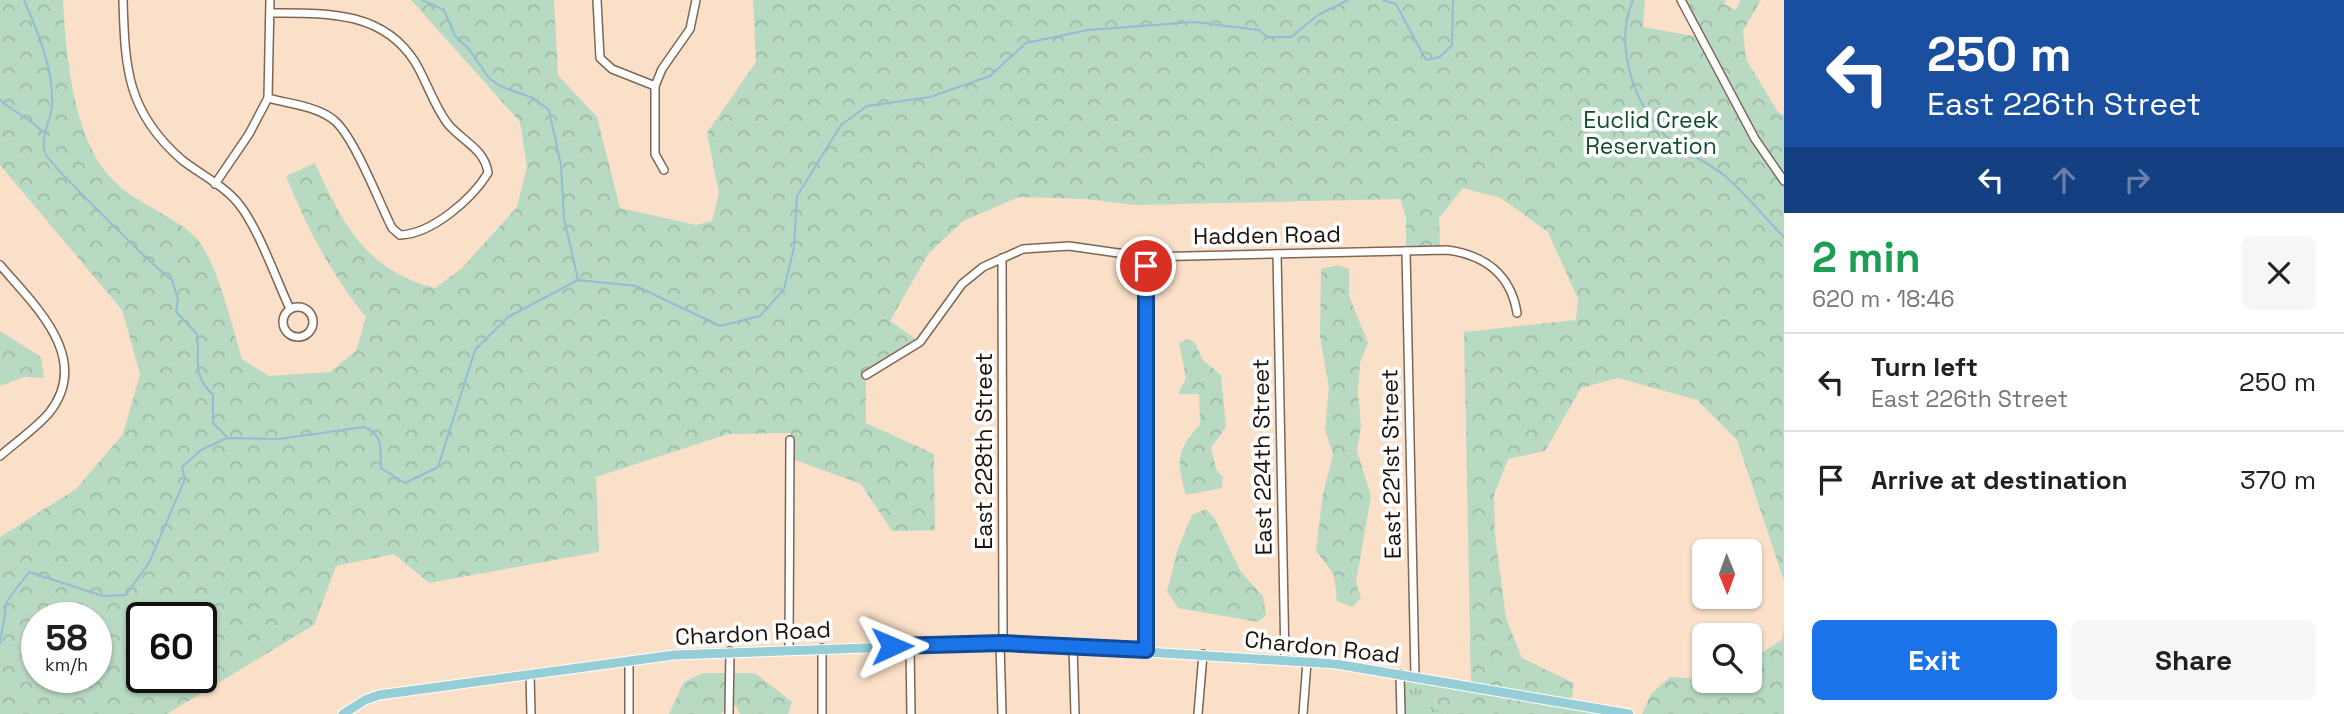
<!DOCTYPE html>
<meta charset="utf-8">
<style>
body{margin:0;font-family:"Space Grotesk",sans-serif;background:#f6f6f6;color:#202124;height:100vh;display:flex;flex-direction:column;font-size:26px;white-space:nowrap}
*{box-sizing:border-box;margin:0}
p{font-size:23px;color:#757577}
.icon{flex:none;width:38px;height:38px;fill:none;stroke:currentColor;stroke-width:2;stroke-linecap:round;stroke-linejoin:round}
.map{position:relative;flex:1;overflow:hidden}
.details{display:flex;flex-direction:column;background:#fff;width:560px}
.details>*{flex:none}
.guide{background:#1a4fa0;color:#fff;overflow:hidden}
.needle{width:46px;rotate:179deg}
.controls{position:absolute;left:1692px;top:539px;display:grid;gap:14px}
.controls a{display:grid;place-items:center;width:70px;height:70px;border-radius:10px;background:#fff;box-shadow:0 2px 5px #0004;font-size:35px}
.speed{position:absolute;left:21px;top:602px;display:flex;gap:14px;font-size:35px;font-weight:700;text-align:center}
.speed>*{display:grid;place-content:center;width:91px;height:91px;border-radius:50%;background:#fff;box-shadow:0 2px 5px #0004;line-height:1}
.speed small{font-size:18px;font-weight:400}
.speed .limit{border:4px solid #111;border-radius:10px;background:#fff;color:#111}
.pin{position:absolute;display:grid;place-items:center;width:60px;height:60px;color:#fff;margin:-30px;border:4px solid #fff;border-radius:50%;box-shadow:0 2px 7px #0007}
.me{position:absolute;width:77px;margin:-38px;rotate:89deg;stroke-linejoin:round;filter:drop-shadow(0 0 5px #0008)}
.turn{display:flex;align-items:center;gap:24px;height:147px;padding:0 28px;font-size:32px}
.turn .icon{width:91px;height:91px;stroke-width:2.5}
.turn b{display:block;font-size:49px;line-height:60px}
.lanes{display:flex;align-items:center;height:66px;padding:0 28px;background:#0003;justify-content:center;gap:35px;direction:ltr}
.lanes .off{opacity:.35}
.round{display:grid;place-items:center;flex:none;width:74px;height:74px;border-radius:10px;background:#f6f6f6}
.head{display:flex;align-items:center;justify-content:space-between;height:119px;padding:0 28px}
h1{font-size:42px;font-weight:800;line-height:52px;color:#1e9e55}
.primary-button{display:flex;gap:14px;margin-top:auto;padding:14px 28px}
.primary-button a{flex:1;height:80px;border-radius:10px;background:#1a73e8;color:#fff;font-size:28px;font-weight:800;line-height:80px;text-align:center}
.primary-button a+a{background:#f6f6f6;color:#202124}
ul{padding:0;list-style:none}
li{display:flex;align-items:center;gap:21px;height:98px;padding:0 28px;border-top:2px solid #e0e0e0}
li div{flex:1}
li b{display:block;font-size:26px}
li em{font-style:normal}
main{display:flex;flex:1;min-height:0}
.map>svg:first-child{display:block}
</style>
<main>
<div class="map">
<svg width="1784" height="714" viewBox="0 0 1784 714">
<defs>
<pattern id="grass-tufts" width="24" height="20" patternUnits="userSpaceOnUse" patternTransform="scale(1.75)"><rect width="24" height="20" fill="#b8d9c2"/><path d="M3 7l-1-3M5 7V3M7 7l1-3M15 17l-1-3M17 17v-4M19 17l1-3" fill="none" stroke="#9eb9a5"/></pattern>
<pattern id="forest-crowns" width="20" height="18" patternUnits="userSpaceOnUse" patternTransform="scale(1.75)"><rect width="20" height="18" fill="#b8d9c2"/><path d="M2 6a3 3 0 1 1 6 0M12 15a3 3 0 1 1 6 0" fill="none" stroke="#9eb9a5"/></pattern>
</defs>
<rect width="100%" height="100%" fill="#fbe0c9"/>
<path fill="url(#grass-tufts)" d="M1400,674l38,7 -3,28 11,5h-46z"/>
<g fill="url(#forest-crowns)" fill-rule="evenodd">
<path d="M0,0h63c3,55 10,141 51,181 22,23 62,35 83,58 20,23 36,90 45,120l27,17 61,-4 26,-21 10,-34c-35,-43 -59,-89 -80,-141l29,-13c27,60 51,108 120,125l27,-20 55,-61 10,-41 -7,-44 -109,-122h143l4,75 39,42 23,91 76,17 16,-4 7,-28 -12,-60 49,-71 -3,-62h892l-2,27 56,10 -18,-37h44l-1,4 12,6 5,-10h20l-18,31 3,28 32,53 6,3v466l-47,-141 -40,-40 -79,-22 -37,10 -36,63 -37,8 -14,36 1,39 11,84 16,40 52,25 -3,22 58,9h-183l-11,-4 3,-29 33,5 -7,-354 112,-12 2,-21 -30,-67 -47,-34 -38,-10 -24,30 1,32 -34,1v-34l-6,-18 -265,6 -49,-6 -67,-2 -56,24 -35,33 -38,67 30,21 -54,33v48l68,31 1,76 -43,1 -31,-47 -71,-26 1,-25 -63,1 -132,43 3,75 -170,31 -35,-29 -58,12 -22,59 -147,89h-167v-177l76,-48 47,-55 17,-60 -18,-64 -122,-145zM37,618h59v59h-59zM142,618h59v59h-59z"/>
<path d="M1338,265l11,4v27l19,47 -8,20 -2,28 3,35 -4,25 14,45 -15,86 5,16 -9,9 -15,-6 -3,-26 -18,-24 7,-57 10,-40 -8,-25 4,-42 -9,-50 1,-68z"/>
<path d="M0,331l41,26 3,21 -20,-1 -24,9z"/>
<path d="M1188,339l7,4 8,17 18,15 5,52 -15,21 6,23 6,6 -1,11 -36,7c-10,-34 -10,-45 14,-70l-1,-31h-21l8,-16 -7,-35z"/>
<path d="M1206,509l9,10 26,53 22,24 3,19 -8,7 -80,-14 -11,-16 10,-41 15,-36z"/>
<path d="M1784,627v87h-142l9,-20 19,-17 80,4v-21l32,-20z"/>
<path d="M703,673h52l37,29 -4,12h-48l-4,-9 -16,9h-51l15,-32z"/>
</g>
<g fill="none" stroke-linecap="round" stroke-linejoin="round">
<g stroke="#97bad5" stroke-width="2">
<path d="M24,0c14,33 30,69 28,106 -1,16 -12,29 -7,47 3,10 113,118 127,127l6,19 -2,13 21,22c4,27 -7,38 16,61v28l14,14"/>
<path d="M422,0l22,10 11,26 13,12 21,30 11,8 33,12 16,12 12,55 3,53 14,62"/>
<path d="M1383,0l13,4 30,56 14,-3 12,-12 1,-45"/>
<path d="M1633,0c-20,46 2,110 38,141 16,14 38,21 54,35 21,18 39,41 59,61"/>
<path d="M0,100c14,12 31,19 43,32"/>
<path d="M0,643l7,-42 22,-29 74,24 23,-1 23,-32 36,-84 -3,-12 19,-17 26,-12 52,1 85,-12c20,8 16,22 17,41l24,15 33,-16 37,-117 33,-33 70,-37 58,6 84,40 40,-10 24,-27 10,-42 3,-51 44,-71 26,-19 63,-9 60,-21 36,-33 62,-13 106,-8 65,8 8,7h24l27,-22 30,-15"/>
</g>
<defs>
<g id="minor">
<path d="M123,0c2,69 4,112 59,160 18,14 41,25 56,43 20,24 38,76 52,106"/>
<path d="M597,0l3,58 12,11 43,17"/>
<path d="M1681,0l74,139 29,42"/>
<path d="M268,98c21,6 50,8 67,23 20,18 44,81 57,107l8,7c32,-1 72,-36 88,-62 -3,-24 -26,-32 -40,-49 -14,-18 -21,-42 -33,-62 -33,-52 -91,-49 -145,-49"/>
<path d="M664,170l-9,-16v-68l7,-17 28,-40 6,-29"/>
<path d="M215,184l34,-50 19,-36 2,-98"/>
<path d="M1406,251l9,426"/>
<path d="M1277,254l8,406"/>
<path d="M1002,258l1,385"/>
<path d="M0,265c34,40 93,93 49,148 -14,16 -33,29 -49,43"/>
<circle cx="298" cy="322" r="15"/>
<path d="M866,375l54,-33 42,-58 21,-17 40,-18 46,-3 77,11 301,-7c38,5 64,25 70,63"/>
<path d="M1000,643l2,71"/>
<path d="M910,646l1,68"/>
<path d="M1073,646l2,68"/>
<path d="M822,648v66"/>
<path d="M789,649l1,-209"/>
<path d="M1146,650v-393"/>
<path d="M530,674l1,40"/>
<path d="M1400,674l1,40"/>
<path d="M629,714v-53"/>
<path d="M729,714l1,-63"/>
<path d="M1198,714l5,-60"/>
<path d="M1303,714l4,-52"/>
</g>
<path id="major" d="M343,714l22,-14 14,-5 295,-40 329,-12 333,21 293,50"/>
</defs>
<use href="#minor" stroke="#7e6652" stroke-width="10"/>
<use href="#major" stroke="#fff" stroke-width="11"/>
<use href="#minor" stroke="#fff" stroke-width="7"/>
<use href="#major" stroke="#95ced6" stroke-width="9"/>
</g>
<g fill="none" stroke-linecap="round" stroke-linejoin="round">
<defs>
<path id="route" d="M892,646l111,-3 143,7v-384"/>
</defs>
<use href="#route" stroke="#114b97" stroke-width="18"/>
<use href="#route" stroke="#1a73e8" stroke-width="12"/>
</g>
<g text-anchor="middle" stroke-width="7" stroke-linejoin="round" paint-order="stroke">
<g font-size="23" fill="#0e4e2d" stroke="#fff">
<text x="1651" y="128">Euclid Creek<tspan x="1651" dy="26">Reservation</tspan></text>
</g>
<g font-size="23" fill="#1d130b" stroke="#fff">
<text transform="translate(1267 235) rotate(-1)" y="8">Hadden Road</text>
<text transform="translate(984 451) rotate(-90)" y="8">East 228th Street</text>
<text transform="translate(1262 457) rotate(-91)" y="8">East 224th Street</text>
<text transform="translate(1391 464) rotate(-91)" y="8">East 221st Street</text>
<text transform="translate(753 633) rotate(-3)" y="8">Chardon Road</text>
<text transform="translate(1322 647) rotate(6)" y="8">Chardon Road</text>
</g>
</g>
</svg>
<div class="controls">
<a><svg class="needle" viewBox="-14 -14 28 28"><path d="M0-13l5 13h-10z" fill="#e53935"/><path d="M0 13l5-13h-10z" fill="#757577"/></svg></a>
<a><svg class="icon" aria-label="search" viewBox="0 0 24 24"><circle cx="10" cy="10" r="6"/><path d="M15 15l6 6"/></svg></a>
</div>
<div class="speed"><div>58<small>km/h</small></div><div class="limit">60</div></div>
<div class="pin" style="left:1146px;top:266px;background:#d93025"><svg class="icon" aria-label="arrive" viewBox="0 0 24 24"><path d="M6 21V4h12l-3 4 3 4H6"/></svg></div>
<svg class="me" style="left:892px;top:646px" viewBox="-20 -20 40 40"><path d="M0-17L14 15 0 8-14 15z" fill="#1a73e8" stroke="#fff" stroke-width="4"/></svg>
</div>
<section class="details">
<div class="guide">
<div class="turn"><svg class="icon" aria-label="left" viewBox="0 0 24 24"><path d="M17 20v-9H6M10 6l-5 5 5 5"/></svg><div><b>250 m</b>East 226th Street</div></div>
<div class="lanes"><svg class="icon" aria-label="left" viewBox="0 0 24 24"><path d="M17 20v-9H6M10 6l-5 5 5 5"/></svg><svg class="icon off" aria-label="ahead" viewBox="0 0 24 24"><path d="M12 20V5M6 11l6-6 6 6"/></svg><svg class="icon off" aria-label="right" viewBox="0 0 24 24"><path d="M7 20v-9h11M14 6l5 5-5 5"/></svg></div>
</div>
<div class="head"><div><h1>2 min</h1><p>620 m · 18:46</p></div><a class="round"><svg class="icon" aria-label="close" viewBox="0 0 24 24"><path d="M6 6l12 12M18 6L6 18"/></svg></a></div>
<ul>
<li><svg class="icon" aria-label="left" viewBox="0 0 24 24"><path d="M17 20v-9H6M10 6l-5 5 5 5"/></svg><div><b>Turn left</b><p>East 226th Street</p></div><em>250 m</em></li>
<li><svg class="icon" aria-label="arrive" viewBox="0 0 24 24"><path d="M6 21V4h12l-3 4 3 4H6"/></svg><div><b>Arrive at destination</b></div><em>370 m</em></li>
</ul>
<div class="primary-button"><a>Exit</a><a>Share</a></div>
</section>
</main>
